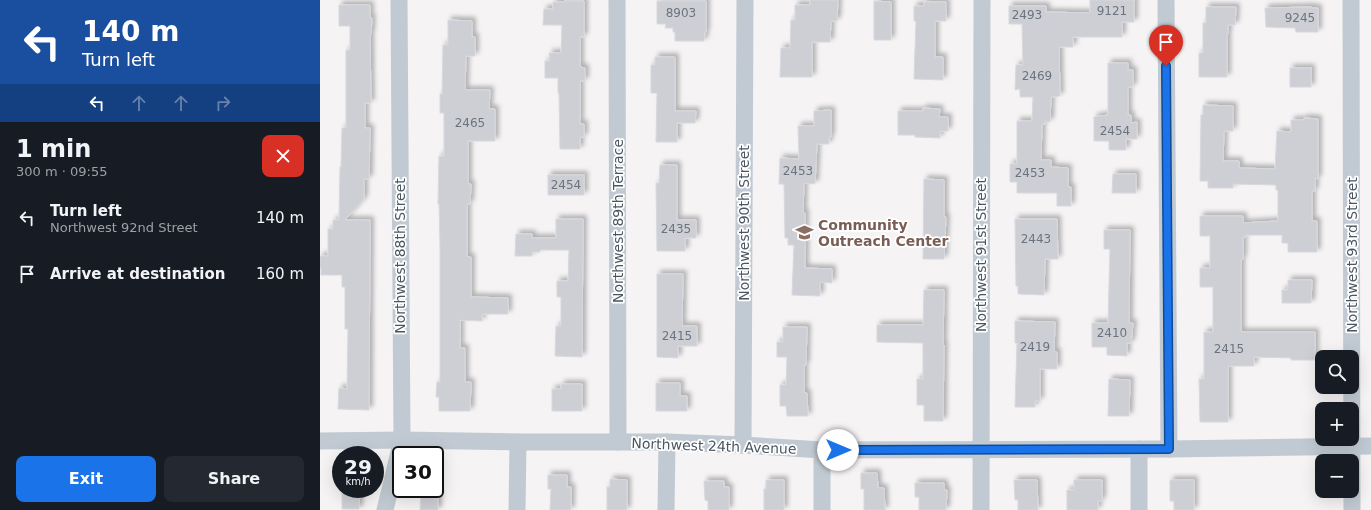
<!DOCTYPE html>
<meta charset="utf-8">
<style>
body{margin:0;font-family:"DejaVu Sans",sans-serif;background:#242831;color:#f1f3f6;height:100vh;display:flex;flex-direction:column;font-size:15px;white-space:nowrap}
*{box-sizing:border-box;margin:0}
p{font-size:13px;color:#9ea1a6}
.icon{flex:none;width:22px;height:22px;fill:none;stroke:currentColor;stroke-width:2;stroke-linecap:round;stroke-linejoin:round}
.map{position:relative;flex:1;overflow:hidden}
.sheet{display:flex;flex-direction:column;background:#171b24;width:320px}
.sheet>*{flex:none}
.guide{background:#1a4fa0;color:#fff;overflow:hidden}
.tools{position:absolute;left:995px;top:350px;display:grid;gap:8px}
.tools a{display:grid;place-items:center;width:44px;height:44px;border-radius:8px;background:#171b24;box-shadow:0 4px 16px #0002;font-size:20px}
.speed{position:absolute;left:12px;top:446px;display:flex;gap:8px;font-size:20px;font-weight:700;text-align:center}
.speed>*{display:grid;place-content:center;width:52px;height:52px;border-radius:50%;background:#171b24;box-shadow:0 4px 16px #0002;line-height:1}
.speed small{font-size:10px;font-weight:400}
.speed .limit{border:2px solid #111;border-radius:6px;background:#fff;color:#111}
.pin{position:absolute;display:grid;place-items:center;width:34px;height:34px;color:#fff;margin:-41px -17px;border-radius:50% 50% 50% 0;rotate:-45deg;box-shadow:0 0 4px #0007}
.pin .icon{rotate:45deg}
.me{position:absolute;width:44px;margin:-22px;rotate:90deg;stroke-linejoin:round;filter:drop-shadow(0 0 3px #0008)}
.turn{display:flex;align-items:center;gap:14px;height:84px;padding:0 16px;font-size:18px}
.turn .icon{width:52px;height:52px;stroke-width:2.5}
.turn b{display:block;font-size:28px;line-height:34px}
.lanes{display:flex;align-items:center;height:38px;padding:0 16px;background:#0003;justify-content:center;gap:20px;direction:ltr}
.lanes .off{opacity:.35}
.round{display:grid;place-items:center;flex:none;width:42px;height:42px;border-radius:8px;background:#242831}
.overview{display:flex;align-items:center;justify-content:space-between;height:68px;padding:0 16px}
h1{font-size:24px;font-weight:700;line-height:30px}
.action{display:flex;gap:8px;margin-top:auto;padding:8px 16px}
.action a{flex:1;height:46px;border-radius:8px;background:#1a73e8;color:#fff;font-size:16px;font-weight:700;line-height:46px;text-align:center}
.action a+a{background:#242831;color:#f1f3f6}
ul{padding:0;list-style:none}
li{display:flex;align-items:center;gap:12px;height:56px;padding:0 16px}
li div{flex:1}
li b{display:block;font-size:15px}
li em{font-style:normal}
main{display:flex;flex:1;min-height:0}
.map>svg:first-child{display:block}
</style>
<main>
<section class="sheet">
<div class="guide">
<div class="turn"><svg class="icon" aria-label="left" viewBox="0 0 24 24"><path d="M17 20v-9H6M10 6l-5 5 5 5"/></svg><div><b>140 m</b>Turn left</div></div>
<div class="lanes"><svg class="icon" aria-label="left" viewBox="0 0 24 24"><path d="M17 20v-9H6M10 6l-5 5 5 5"/></svg><svg class="icon off" aria-label="ahead" viewBox="0 0 24 24"><path d="M12 20V5M6 11l6-6 6 6"/></svg><svg class="icon off" aria-label="ahead" viewBox="0 0 24 24"><path d="M12 20V5M6 11l6-6 6 6"/></svg><svg class="icon off" aria-label="right" viewBox="0 0 24 24"><path d="M7 20v-9h11M14 6l5 5-5 5"/></svg></div>
</div>
<div class="overview"><div><h1>1 min</h1><p>300 m · 09:55</p></div><a class="round" style="background:#d93025;color:#fff"><svg class="icon" aria-label="close" viewBox="0 0 24 24"><path d="M6 6l12 12M18 6L6 18"/></svg></a></div>
<ul>
<li><svg class="icon" aria-label="left" viewBox="0 0 24 24"><path d="M17 20v-9H6M10 6l-5 5 5 5"/></svg><div><b>Turn left</b><p>Northwest 92nd Street</p></div><em>140 m</em></li>
<li><svg class="icon" aria-label="arrive" viewBox="0 0 24 24"><path d="M6 21V4h12l-3 4 3 4H6"/></svg><div><b>Arrive at destination</b></div><em>160 m</em></li>
</ul>
<div class="action"><a>Exit</a><a>Share</a></div>
</section>
<div class="map">
<svg width="1051" height="510" viewBox="0 0 1051 510">
<defs>
<filter id="shadow"><feDropShadow dx="3.5" dy="-3.5" stdDeviation="2" flood-color="#0004"/></filter>
</defs>
<rect width="100%" height="100%" fill="#f5f3f3"/>
<g fill="#cdcfd5" stroke="#d7d9de" filter="url(#shadow)">
<path d="M490,0h28l-1,21h-6l-1,21h-18v35h-32l1,-29h9l1,-28h4v-15h15z"/>
<path d="M770,0h44v22h-12v15h-49v10h-14l1,49 -9,1 -1,25 -5,-1v3h-3l-1,36h10v7l17,1v19h3v19h-14v-13h-40v-11h-7v-18h7v-43h15l1,-24h-13v-8l-5,1 1,-25h7l-1,-41h-13v-18h37v6l44,1z"/>
<path d="M244,1h20v36h-4v30l5,1v13h-5v43h4v13h-4v12h-20l-1,-56h-1v-15h-13v-17h5l-1,-8h12l1,-28h-19l1,-16h9v-7h11z"/>
<path d="M337,1h49v31h-1l-1,9h-29v-9h-2v-4h-8l1,-4h-9z"/>
<path d="M554,1l17,1v38h-17z"/>
<path d="M604,2h22v19h-11v36h8v23l-29,-1 2,-58h-2v-15h10z"/>
<path d="M19,5h31v13h2l-1,16h-1l1,69h-6v25h5l-1,51h-5v20l-19,21h25l-1,190 -31,-1 1,-21 8,1 1,-60h-3v-42h-3v-12h-21v-7h-1v-12h8v-27h5v-9h6l1,-53h1l1,-39h4v-78h4v-24h-11z"/>
<path d="M886,7h30l-1,18h-7v9h-1v43h-28v-24h4v-30h3z"/>
<path d="M992,7v1h6v24h-22l-1,-4 -29,-1 -1,-19z"/>
<path d="M128,20l24,1v16h3v19h-9l-1,34h25l-1,19h6v32h-27v43h3l-1,20h-3v53h4v40l37,1v16h-26v7l-22,-1v28h5v34h6l-1,29h-31v-14h-3l1,-15h3v-137l-1,-41h-1l1,-48h5v-43h-4v-19h2l1,-49h5z"/>
<path d="M335,57h20v54h21l-1,12h-18v19h-21l1,-49h-6v-28h4z"/>
<path d="M788,63h20v7h5v17h-5v28h3v8l6,-1v17h-11v11h-17v-9h-15v-24l14,-2z"/>
<rect x="970" y="68" width="21" height="19"/>
<path d="M883,105l30,1v25h-9l-1,30h16v7l36,1 2,-38 14,1v-12h13v-2l14,1v60l-3,-1v13h-3v30h5v31h-29v-9h-6v-8h-36v2h-3v22h-2v73h74v28h-24v-2l-37,-1v9h-26v56h-28l-1,-43h5v-47h9v-45h-13v-19h10v-32h-10v-20h43v7l35,-2v-31h-2v-5l-43,-1v4h-25v-7h-8l1,-66h2z"/>
<path d="M603,108l17,1 -1,8h9v14h-8v7l-25,-1v-2h-17v-24h25z"/>
<path d="M511,110v27h-2v7h-12l-2,40 -11,-1 -1,29 2,1v55l27,1v14l-12,-1v14l-28,-1 2,-50h-6v-7h-3l-1,-54h-5l1,-26 19,1 -1,-33h16v-15z"/>
<path d="M340,165h17v55h19v18h-11v13h-28l-1,-68h3z"/>
<path d="M793,174h23v19h-24z"/>
<rect x="228" y="175" width="36" height="20"/>
<path d="M604,179l20,1v37h2l-2,42h-21z"/>
<path d="M236,219h27l-1,138 -27,-1 1,-30h5v-29h-4v-16h11l1,-31h-29v2h-8v4h-17l1,-22h16v4h24z"/>
<path d="M695,219h42l1,40h-13l-1,36 -26,-1v-8h-2z"/>
<path d="M784,230h26l-1,93h4l-2,20h-4v13l-20,-1v-8h-15v-24h16l2,-74h-6z"/>
<path d="M337,274h26l-1,52h15v20h-19v12l-21,-1z"/>
<path d="M968,280h24l-1,23h-29v-13h6z"/>
<path d="M604,290h20l-1,55h1l-1,76h-19v-16h-7v-26h6v-36l-46,-1v-17h46z"/>
<path d="M695,321l40,1 -1,30h3v17h-17v32h-5v6h-20l2,-64h-2z"/>
<path d="M463,327h24l-1,38h-2v28h3l1,23h-21l-1,-10h-6v-21h6l1,-28h-10v-15h6z"/>
<path d="M789,379l21,1 -1,36h-21z"/>
<path d="M336,383h24v13h7v15h-31z"/>
<path d="M241,384h21v27h-30v-22h9z"/>
<path d="M541,473h16l1,15h6l1,22h-21v-21h-3z"/>
<path d="M228,475h19v12h4v23h-21l1,-21h-3z"/>
<path d="M290,479l17,1v30h-20v-23h3z"/>
<path d="M446,480h18v30h-20v-21h2z"/>
<path d="M694,480h23l1,30h-20v-10h-3z"/>
<path d="M754,480h28v21h-4v9h-31v-20h7z"/>
<path d="M850,480h24v30h-20v-9h-4z"/>
<path d="M384,481h20v6h5v23h-21v-9l-3,-1z"/>
<path d="M595,483h29v7h3l-1,20h-27v-13h-4z"/>
<path d="M22,489h18l-1,20h-17z"/>
<path d="M101,495h17v15h-18z"/>
</g>
<g fill="none" stroke-linecap="round" stroke-linejoin="round">
<g stroke="#c1cad2" stroke-width="17">
<path d="M297,0l1,442"/>
<path d="M846,0l3,449"/>
<path d="M1031,0l1,510"/>
<path d="M0,441l82,-1 116,2h149l76,3 79,5 347,-1 202,-3"/>
<path d="M423,445l2,-445"/>
<path d="M65,510l17,-70 -3,-440"/>
<path d="M197,510l1,-68"/>
<path d="M346,510l1,-68"/>
<path d="M502,510v-60"/>
<path d="M661,510l1,-510"/>
<path d="M819,510v-61"/>
</g>
</g>
<g fill="none" stroke-linecap="round" stroke-linejoin="round">
<defs>
<path id="route" d="M518,450l331,-1 -3,-383"/>
</defs>
<use href="#route" stroke="#114b97" stroke-width="10"/>
<use href="#route" stroke="#1a73e8" stroke-width="7"/>
</g>
<defs>
<symbol id="school-bare" viewBox="-9 -9 18 18"><path d="M0-5L7-2L0 1L-7-2ZM-4 1L0 2.5L4 1V4Q0 6-4 4Z" fill="#8d6e63" stroke="#fff" stroke-width="2.5" paint-order="stroke"/></symbol>
</defs>
<g fill-rule="evenodd">
<use href="#school-bare" x="472" y="220" width="25" height="25"/>
</g>
<g text-anchor="middle" stroke-width="3.5" stroke-linejoin="round" paint-order="stroke">
<g font-size="12" fill="#6b747e">
<text x="792" y="15">9121</text>
<text x="361" y="17">8903</text>
<text x="707" y="19">2493</text>
<text x="980" y="22">9245</text>
<text x="717" y="80">2469</text>
<text x="150" y="127">2465</text>
<text x="795" y="135">2454</text>
<text x="478" y="175">2453</text>
<text x="710" y="177">2453</text>
<text x="246" y="189">2454</text>
<text x="356" y="233">2435</text>
<text x="716" y="243">2443</text>
<text x="792" y="337">2410</text>
<text x="357" y="340">2415</text>
<text x="715" y="351">2419</text>
<text x="909" y="353">2415</text>
</g>
<g font-size="14" fill="#4a5661" stroke="#fff">
<text transform="translate(298 221) rotate(-90)" y="5">Northwest 89th Terrace</text>
<text transform="translate(424 223) rotate(-90)" y="5">Northwest 90th Street</text>
<text transform="translate(661 255) rotate(-90)" y="5">Northwest 91st Street</text>
<text transform="translate(1032 255) rotate(-90)" y="5">Northwest 93rd Street</text>
<text transform="translate(80 256) rotate(-90)" y="5">Northwest 88th Street</text>
<text transform="translate(394 446) rotate(2)" y="5">Northwest 24th Avenue</text>
</g>
<g font-size="14" font-weight="bold" fill="#785e54" stroke="#fff" text-anchor="start">
<text x="498" y="230">Community<tspan x="498" dy="16">Outreach Center</tspan></text>
</g>
</g>
</svg>
<div class="tools">
<a><svg class="icon" aria-label="search" viewBox="0 0 24 24"><circle cx="10" cy="10" r="6"/><path d="M15 15l6 6"/></svg></a>
<a>+</a>
<a>−</a>
</div>
<div class="speed"><div>29<small>km/h</small></div><div class="limit">30</div></div>
<div class="pin" style="left:846px;top:66px;background:#d93025"><svg class="icon" aria-label="arrive" viewBox="0 0 24 24"><path d="M6 21V4h12l-3 4 3 4H6"/></svg></div>
<svg class="me" style="left:518px;top:450px" viewBox="-20 -20 40 40"><circle r="19" fill="#fff"/><path d="M0-13L10 11 0 6-10 11z" fill="#1a73e8"/></svg>
</div>
</main>
